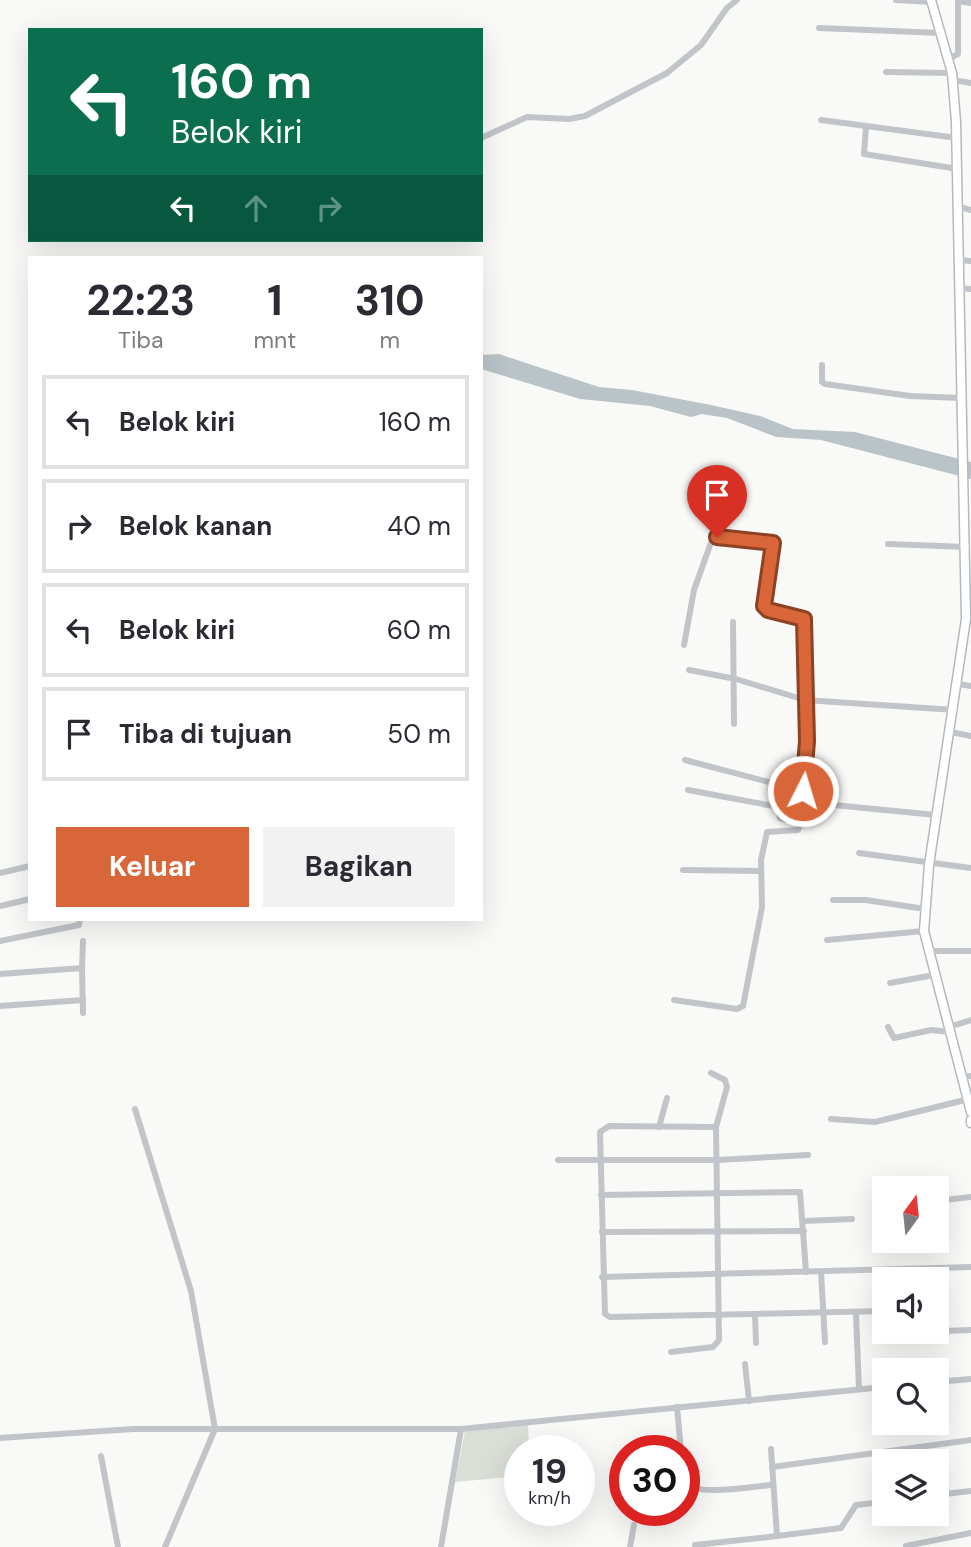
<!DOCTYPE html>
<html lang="id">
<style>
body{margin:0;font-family:"DM Sans",sans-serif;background:#f2f2f3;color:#2b2b33;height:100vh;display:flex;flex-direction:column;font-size:26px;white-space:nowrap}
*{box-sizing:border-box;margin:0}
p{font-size:23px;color:#7c7c81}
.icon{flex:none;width:38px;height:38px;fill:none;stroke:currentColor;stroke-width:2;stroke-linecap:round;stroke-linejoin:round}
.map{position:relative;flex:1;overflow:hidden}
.panel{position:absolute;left:28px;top:256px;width:455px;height:665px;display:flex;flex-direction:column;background:#fff;border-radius:0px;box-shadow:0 7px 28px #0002}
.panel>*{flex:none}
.hud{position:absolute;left:28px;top:28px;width:455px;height:214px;border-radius:0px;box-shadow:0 7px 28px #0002;background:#0b6e4f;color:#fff;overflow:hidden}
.needle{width:46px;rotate:15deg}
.tools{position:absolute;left:872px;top:1176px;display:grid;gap:14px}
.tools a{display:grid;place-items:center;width:77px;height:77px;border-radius:0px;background:#fff;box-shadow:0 7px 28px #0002;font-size:35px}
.speed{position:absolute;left:504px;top:1435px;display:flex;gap:14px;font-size:35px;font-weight:700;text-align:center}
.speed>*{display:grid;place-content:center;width:91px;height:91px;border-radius:50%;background:#fff;box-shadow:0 7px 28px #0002;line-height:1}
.speed small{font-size:18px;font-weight:400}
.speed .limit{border:10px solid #d22;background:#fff;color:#111}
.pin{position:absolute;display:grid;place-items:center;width:60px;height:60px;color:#fff;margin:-72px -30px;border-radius:50% 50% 50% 0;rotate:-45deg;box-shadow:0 0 7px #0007}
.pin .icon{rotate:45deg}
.me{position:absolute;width:77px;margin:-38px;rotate:5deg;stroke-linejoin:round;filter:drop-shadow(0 0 5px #0008)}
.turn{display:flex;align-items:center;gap:24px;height:147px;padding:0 28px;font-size:32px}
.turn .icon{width:91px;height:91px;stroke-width:2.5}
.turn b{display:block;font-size:49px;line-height:60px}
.lanes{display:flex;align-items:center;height:66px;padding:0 28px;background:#0003;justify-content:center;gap:35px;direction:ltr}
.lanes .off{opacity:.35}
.eta{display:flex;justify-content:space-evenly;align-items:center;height:119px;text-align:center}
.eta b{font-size:42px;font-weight:700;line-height:49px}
.action{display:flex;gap:14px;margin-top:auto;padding:14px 28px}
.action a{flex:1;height:80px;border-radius:0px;background:#d96638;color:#fff;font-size:28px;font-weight:700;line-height:80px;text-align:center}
.action a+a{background:#f2f2f3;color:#2b2b33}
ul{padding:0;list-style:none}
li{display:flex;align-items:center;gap:21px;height:94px;margin:0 14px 10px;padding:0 14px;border:4px solid #e1e1e2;border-radius:0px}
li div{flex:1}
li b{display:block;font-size:26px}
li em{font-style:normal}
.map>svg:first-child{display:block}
</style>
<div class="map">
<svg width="971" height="1547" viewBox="0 0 971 1547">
<rect width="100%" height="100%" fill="#f9faf8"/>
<path fill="#d9ded7" d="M528,1424l1,27h-9v25l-65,6 10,-52z"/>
<path fill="#bac4c8" d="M499,354l100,33 33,3 79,15 49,11 33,13 62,3 116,30v17l-150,-39 -45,-3 -49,-19 -25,-4 -11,3 -41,-11 -70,-7 -99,-30v-14z"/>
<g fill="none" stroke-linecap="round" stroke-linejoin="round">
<defs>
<g id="secondary">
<path d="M931,0l21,73 4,49 10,497 -37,246 -5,66 47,181"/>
<path d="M971,1120v3"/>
</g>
</defs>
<use href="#secondary" stroke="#b4b9be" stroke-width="11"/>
<g stroke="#c1c5c9" stroke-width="6">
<path d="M896,0l36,2"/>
<path d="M958,1l13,2"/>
<path d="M819,28l122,5"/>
<path d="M948,59l10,-5v-54"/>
<path d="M886,72l66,1"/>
<path d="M953,80l18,3"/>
<path d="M821,120l136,18"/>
<path d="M866,127l-2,27 94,15"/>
<path d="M481,138l46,-21 42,2 16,-3 82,-43 34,-28 26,-37 10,-8"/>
<path d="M957,206l14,4"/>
<path d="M958,260l13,1"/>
<path d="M959,288l12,1"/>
<path d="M822,365v17l3,2 85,12 51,2"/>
<path d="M888,544l79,3"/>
<path d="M733,622l1,102"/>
<path d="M684,645l10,-55 19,-53 60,6 -9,63 4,4 36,9 3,122 -4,50 3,9 7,3 123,12"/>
<path d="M689,670l47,9 69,21 150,10"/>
<path d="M959,684l12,2"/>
<path d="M951,732l20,4"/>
<path d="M685,760l118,31"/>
<path d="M688,790l85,16 5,3 2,9 20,6"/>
<path d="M859,853l112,15"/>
<path d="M683,870l78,1"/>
<path d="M0,873l30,-7"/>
<path d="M833,900h33l59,9"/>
<path d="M0,906l30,-7"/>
<path d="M827,940l97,-9"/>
<path d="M0,941l79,-16 1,-6"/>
<path d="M928,951h43"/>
<path d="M82,968l1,45"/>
<path d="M0,974l82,-6 1,-27"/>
<path d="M890,983l44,-8"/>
<path d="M674,1000l63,9 6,-3 19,-99 -1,-47 6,-28 31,-2 8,-30"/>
<path d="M0,1006l83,-6"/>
<path d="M888,1027l6,11 37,-8 20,2"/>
<path d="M949,1027l22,-7"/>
<path d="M964,1077l7,-1"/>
<path d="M135,1109l56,182 24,138 -50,118"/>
<path d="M831,1119l44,3 94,-23"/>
<path d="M659,1127l8,-29"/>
<path d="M716,1127l-107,-1 -9,6 5,182 5,3 274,-6"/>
<path d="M558,1160h159l91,-5"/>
<path d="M601,1195l199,-3 6,80"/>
<path d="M936,1201l35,-4"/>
<path d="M804,1221l48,-2"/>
<path d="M602,1232l202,-1"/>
<path d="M821,1272l4,70"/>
<path d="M602,1277l369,-10"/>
<path d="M941,1308l1,23 29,-1"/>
<path d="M856,1314l3,75"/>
<path d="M755,1315l1,28"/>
<path d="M893,1332l1,7"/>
<path d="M671,1352l42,-5 6,-7 -3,-213 11,-40 -2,-7 -14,-7"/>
<path d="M745,1364l4,37"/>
<path d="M936,1382l35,-3"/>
<path d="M677,1407l4,44"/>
<path d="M0,1438l133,-9h328l423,-42"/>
<path d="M101,1456l17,91"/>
<path d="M772,1467l199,-27"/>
<path d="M684,1483c14,14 69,3 89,2"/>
<path d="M936,1495l35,-4"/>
<path d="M777,1536l64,-8 15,-23 28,-3"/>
<path d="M695,1545l82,-9 -6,-87"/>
<path d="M906,1546l65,-13"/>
<path d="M441,1547l20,-118"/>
<path d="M630,1547l4,-22"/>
</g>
<use href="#secondary" stroke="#fff" stroke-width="8"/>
</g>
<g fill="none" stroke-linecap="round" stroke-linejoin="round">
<defs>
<path id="route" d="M717,537l56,6 -9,63 4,4 36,9 3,122 -4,50"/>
</defs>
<use href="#route" stroke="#8d4224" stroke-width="18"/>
<use href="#route" stroke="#d96638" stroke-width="12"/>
</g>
</svg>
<div class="tools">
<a><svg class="needle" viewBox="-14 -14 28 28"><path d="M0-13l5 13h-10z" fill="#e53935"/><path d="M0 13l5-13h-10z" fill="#7c7c81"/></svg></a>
<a><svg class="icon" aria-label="sound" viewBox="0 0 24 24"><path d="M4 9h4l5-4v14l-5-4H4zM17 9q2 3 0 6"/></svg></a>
<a><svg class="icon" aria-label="search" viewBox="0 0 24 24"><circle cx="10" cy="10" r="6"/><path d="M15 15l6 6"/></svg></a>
<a><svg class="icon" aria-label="layers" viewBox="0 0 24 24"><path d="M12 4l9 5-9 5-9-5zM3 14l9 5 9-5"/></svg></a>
</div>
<div class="speed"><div>19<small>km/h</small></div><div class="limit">30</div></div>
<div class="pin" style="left:717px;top:537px;background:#d93025"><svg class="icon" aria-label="arrive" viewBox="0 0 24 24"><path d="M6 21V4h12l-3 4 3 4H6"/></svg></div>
<svg class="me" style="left:803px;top:791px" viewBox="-20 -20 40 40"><circle r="17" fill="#d96638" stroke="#fff" stroke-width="3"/><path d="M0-11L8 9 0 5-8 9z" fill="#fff"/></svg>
<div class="hud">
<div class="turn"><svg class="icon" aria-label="left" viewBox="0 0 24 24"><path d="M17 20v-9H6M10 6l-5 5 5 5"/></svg><div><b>160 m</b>Belok kiri</div></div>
<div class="lanes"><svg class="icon" aria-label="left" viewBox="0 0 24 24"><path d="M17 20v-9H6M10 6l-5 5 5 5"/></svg><svg class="icon off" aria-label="ahead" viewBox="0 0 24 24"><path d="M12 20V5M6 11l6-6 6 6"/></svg><svg class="icon off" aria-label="right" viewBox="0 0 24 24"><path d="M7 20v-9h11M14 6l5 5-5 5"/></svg></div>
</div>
<section class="panel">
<div class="eta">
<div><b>22:23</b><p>Tiba</p></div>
<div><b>1</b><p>mnt</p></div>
<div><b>310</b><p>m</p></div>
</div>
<ul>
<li><svg class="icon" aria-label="left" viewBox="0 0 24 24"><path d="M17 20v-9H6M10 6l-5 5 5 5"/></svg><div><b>Belok kiri</b></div><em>160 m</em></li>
<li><svg class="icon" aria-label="right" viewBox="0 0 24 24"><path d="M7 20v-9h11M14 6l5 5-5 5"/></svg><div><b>Belok kanan</b></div><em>40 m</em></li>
<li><svg class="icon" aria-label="left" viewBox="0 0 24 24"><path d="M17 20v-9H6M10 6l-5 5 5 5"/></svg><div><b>Belok kiri</b></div><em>60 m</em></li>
<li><svg class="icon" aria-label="arrive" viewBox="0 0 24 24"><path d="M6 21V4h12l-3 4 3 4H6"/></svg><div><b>Tiba di tujuan</b></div><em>50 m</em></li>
</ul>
<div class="action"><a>Keluar</a><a>Bagikan</a></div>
</section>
</div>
